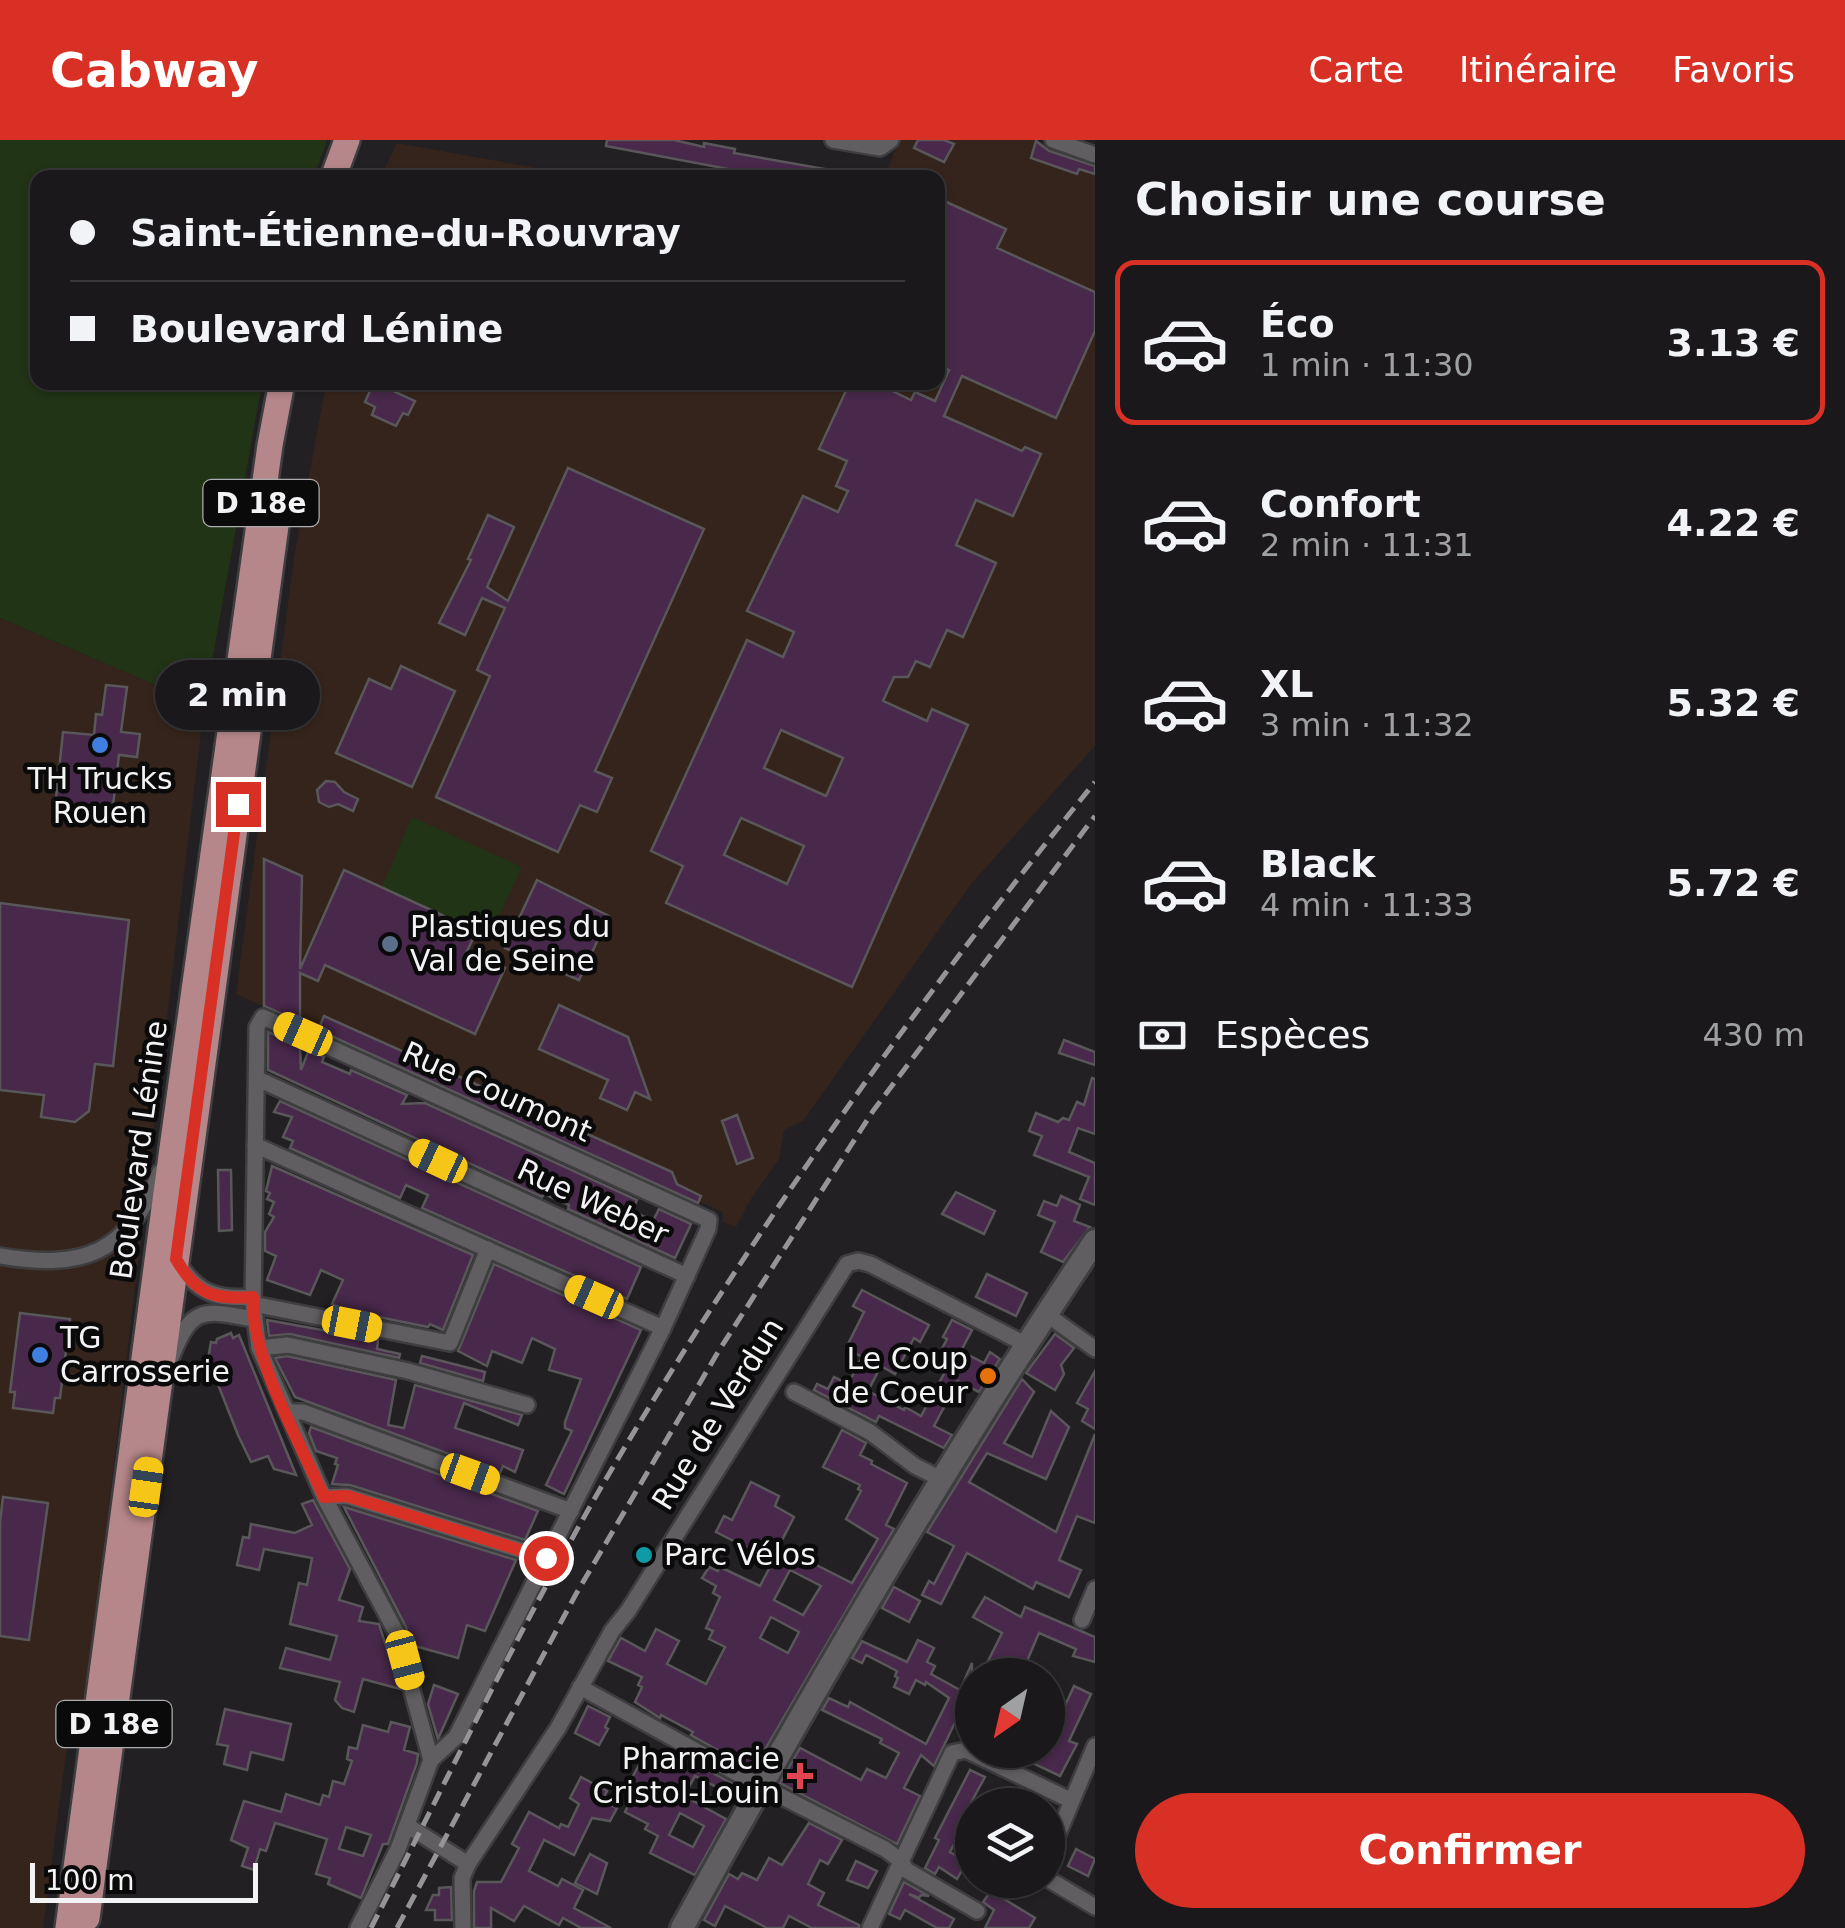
<!DOCTYPE html>
<html lang="fr">
<head>
<meta charset="utf-8">
<style>
	body { margin:0; font-family:"DejaVu Sans",sans-serif; background:#232123; color:#f1f3f6; height:100vh; display:flex; flex-direction:column; font-size:38px; white-space:nowrap }
	* { box-sizing:border-box; margin:0 }
	p { font-size:32px; color:#9fa0a2 }
	.icon { flex:none; width:55px; height:55px; fill:none; stroke:currentColor; stroke-width:2; stroke-linecap:round; stroke-linejoin:round }
	.map { position:relative; flex:1; overflow:hidden }
	.drawer { display:flex; flex-direction:column; background:#1a181a; width:750px }
	.drawer>* { flex:none }
	.banner { position:absolute; left:30px; top:30px; width:915px; height:220px; border-radius:20px; box-shadow:0 2px 8px #0004,0 0 0 2px #383739; display:grid; align-content:center; height:220px; padding:0 40px; background:#1a181a }
	.needle { width:65px; rotate:214deg }
	.buttons { position:absolute; left:955px; top:1518px; display:grid; gap:20px }
	.buttons a { display:grid; place-items:center; width:110px; height:110px; border-radius:50%; background:#1a181a; box-shadow:0 2px 8px #0004,0 0 0 2px #383739; font-size:50px }
	.scale { position:absolute; left:30px; bottom:25px; width:228px; box-sizing:border-box; padding-left:10px; border:5px solid #f3f2f4; border-top:0; font-size:28px; line-height:35px; white-space:nowrap; color:#f3f2f4; -webkit-text-stroke:8px #0b0a0b; paint-order:stroke }
	.end { position:absolute; width:45px; height:45px; margin:-22px; border:12px solid #d93025; background:#fff; box-shadow:0 0 0 5px #fff }
	.from { border-radius:50% }
	.bubble { position:absolute; height:70px; border-radius:35px; background:#1a181a; box-shadow:0 2px 8px #0004,0 0 0 2px #383739; font-size:32px; font-weight:700; line-height:70px; text-align:center }
	.car { position:absolute; width:30px; height:60px; margin:-30px -15px; border-radius:12px; box-shadow:0 0 8px 2px #0007; background:linear-gradient(#f5c518 24%,#345 0 40%,#f5c518 0 76%,#345 0 86%,#f5c518 0) }
	.banner b { display:flex; align-items:center; gap:35px; height:95px; font-size:38px }
	.banner b+b { border-top:2px solid #383739 }
	.banner i { width:25px; height:25px; background:#f1f3f6 }
	ul { padding:0; list-style:none }
	li { display:flex; align-items:center; gap:30px; height:165px; margin:0 20px 15px; padding:0 20px; border:5px solid transparent; border-radius:20px }
	li div { flex:1 }
	li b { display:block; font-size:38px }
	li em { font-style:normal; font-weight:700 }
	li.selected { border-color:#d93025 }
	li>.icon { width:90px; height:90px; stroke-width:1.5 }
	h2 { padding:0 40px; font-size:45px; line-height:120px }
	.pay { display:flex; align-items:center; gap:25px; height:110px; padding:0 40px; font-size:38px }
	.pay p { margin-inline-start:auto }
	.button { display:flex; gap:20px; margin-top:auto; padding:20px 40px }
	.button a { flex:1; height:115px; border-radius:60px; background:#d93025; color:#fff; font-size:40px; font-weight:700; line-height:115px; text-align:center }
	header { display:flex; align-items:center; gap:60px; box-sizing:border-box; height:140px; padding:0 50px; background:#d93025; color:#fff }
	header strong { font-size:48px }
	nav { display:flex; gap:55px; margin-inline-start:auto; font-size:35px }
	main { display:flex; flex:1; min-height:0 }
	.map>svg:first-child { display:block }
</style>
</head>
<body>
<header>
<strong>Cabway</strong>
<nav><a>Carte</a><a>Itinéraire</a><a>Favoris</a></nav>
</header>
<main>
<div class="map">
<svg width="1095" height="1788" viewBox="0 0 1095 1788">
	<rect width="100%" height="100%" fill="#222023"/>
	<!-- industrial -->
	<g fill="#35241b">
		<path d="M900,0h133l62,21v585l-123,137 -169,238 -19,9 -5,29 -30,43 -13,25 -13,-5v-10l-487,-218 58,-435 32,-176 612,-1v-204l-54,-1z"/>
		<path d="M397,3l190,34h-206z"/>
		<path d="M0,478l204,88 -122,1027 -13,-2 -26,197h-43z"/>
	</g>
	<!-- green -->
	<g fill="#213416">
		<path d="M0,0h327l-13,37 -276,1v204l224,1 -58,323 -204,-88z"/>
		<path d="M412,677l110,50 -34,72 -106,-52z"/>
	</g>
	<!-- building -->
	<g fill="#48284b" stroke="#595759" stroke-width="2.5" fill-rule="evenodd">
		<path d="M607,0h67l30,7v-4l31,6 -1,4 102,18 -1,7h-59l-170,-32z"/>
		<path d="M918,0h26l10,4 -10,18 -30,-14z"/>
		<path d="M1036,1l13,10 46,15v8l-16,-5 -2,5 -46,-16z"/>
		<path d="M942,60l64,29 -9,19 98,44v39l-39,87 -94,-42 -18,40 78,35 3,-4 16,7 -28,62 -37,-16 -20,45 40,18 -33,74 -16,-7 -17,37 -14,-6 -8,16h-14l-11,24 44,20 5,-12 36,16 -116,262 -186,-84 17,-37 -32,-15 96,-211 36,17 11,-25 -47,-21 56,-115 35,16 10,-21 -12,-5 11,-25 -28,-12 31,-67h24l37,18 4,-8 20,9 14,-31 -11,-5v-154zM781,590l62,28 -17,38 -62,-28zM741,678l63,28 -17,38 -63,-29z"/>
		<path d="M374,242l41,19 -7,14 -5,-2 -7,13 -24,-11 3,-8 -10,-5z"/>
		<path d="M568,328l136,61 -109,242 17,7 -15,34 -17,-7 -22,47 -122,-55 54,-121 -13,-6 28,-62 -23,-10 -17,37 -26,-12 32,-63 -3,-1 20,-44 26,12 -27,60 21,14z"/>
		<path d="M401,526l54,25 -43,96 -76,-34 33,-74 22,10z"/>
		<path d="M106,545l21,2 -6,45 19,2 -3,23 -18,-2 -7,59 -57,-6 8,-76 31,3 2,-21 6,1z"/>
		<path d="M326,641l9,1 9,10 14,7 -5,12 -15,-7 -9,3 -10,-5 -2,-12z"/>
		<path d="M264,719l38,17 -2,93 44,-99 133,61 -10,20 38,17 -30,66 -150,-69 -7,16 -18,-8v49l-36,-16z"/>
		<path d="M537,740l72,36 -30,64 -74,-32z"/>
		<path d="M0,763l129,17 -16,146 -18,-2 -6,47 -14,11 -34,-5 3,-22 -44,-5z"/>
		<path d="M559,865l69,32 22,62 -15,-7 -8,18 -27,-12 8,-18 -69,-31z"/>
		<path d="M324,876l348,156 5,12 24,12 -3,7 -380,-173z"/>
		<path d="M268,892l32,14 1,24 8,-20 15,7 -2,5 28,12 1,-4 56,25 -5,9 23,-1 212,97 -5,11 21,10 6,-12 32,15 -16,34 -107,-49 1,-4 -25,-11 -2,3 -274,-127z"/>
		<path d="M1064,900l31,12v13l-36,-12z"/>
		<path d="M1092,938l3,1v55l-17,-6 -9,24 26,11v42l-15,-6 9,-22 -55,-22 8,-19 -13,-5 7,-18 22,9 5,-4 6,2 8,-18 7,3z"/>
		<path d="M280,961l361,166 -14,32 -205,-91 6,-13 -22,-10 -6,13 -110,-50 3,-7 -10,-4 9,-20 -18,-5z"/>
		<path d="M737,975l16,43 -16,6 -15,-43z"/>
		<path d="M272,1026l201,89 -30,75 -13,-6 -2,3 -79,-16 -17,-7 11,-24 -22,-10 -11,25 -43,-15 9,-24 -11,-5v-19l9,-15 -5,-3 5,-12 -7,-3 3,-6 -4,-2z"/>
		<path d="M218,1030h13l1,60 -13,1z"/>
		<path d="M956,1052l39,19 -11,23 -42,-20z"/>
		<path d="M1061,1056l19,9 -6,16 16,6 -27,35 -22,-10 14,-30 -17,-7 6,-14 13,5z"/>
		<path d="M494,1124l147,66 -77,164 -18,-9 26,-54 -7,-3v-6l16,-43 -32,-9 6,-21 -23,-11 -10,25 -30,-12 -5,15 -29,-15z"/>
		<path d="M987,1134l40,19 -11,23 -40,-19z"/>
		<path d="M862,1150l67,35 -9,17 -6,-4 -19,36 -14,-8 -13,25 36,19 1,-3 16,9 25,-46 -12,-6 13,-25 -4,-2 9,-17 20,10 -11,21 23,12 6,-11 10,7 -21,33 -21,-11 -24,45 18,9 -8,13 -65,-32 -3,6 -62,-32 3,-6 11,5 6,-12 14,7 14,-27 -16,-9 18,-36 -11,-6z"/>
		<path d="M20,1173l50,6 -10,79h-5l-2,15 -40,-5 2,-16h-5z"/>
		<path d="M267,1180l111,20 -1,9 23,5 -1,4 -109,-24 -21,2z"/>
		<path d="M231,1193l2,5 6,-3 57,140 -22,-6 -6,-13 -17,6 -13,-27 -30,-76 3,-17 5,1 1,-4z"/>
		<path d="M1055,1194l19,14 -13,17 3,9 -9,16 -29,-17z"/>
		<path d="M287,1216l109,24 -8,45 16,3 11,-43 107,30 -4,10 -54,-22 -9,25 68,22 -8,22 -12,-6 -3,7 -205,-76 -20,-39z"/>
		<path d="M422,1216l63,16 -2,9 -63,-18z"/>
		<path d="M1095,1231v58l-13,-8 6,-12 -11,-6z"/>
		<path d="M1022,1239l12,13 -30,51 28,14 19,-46 18,16 -23,52 -59,-26 -18,29 87,50 39,-98v89l-18,-7 -18,44 22,10 -12,27 -33,-15 -3,7 -66,-36 -26,51 -19,-9 7,-14 5,3 20,-38 -27,-14z"/>
		<path d="M311,1287l227,84 -13,29 -175,-55 -18,-1 6,-19 -3,-1 2,-6 -21,-7 -7,-18z"/>
		<path d="M842,1290l24,13 -6,12 12,6 -1,3 36,19 -21,42 8,4 -141,241 -62,-35 2,-3 -32,-17 -1,3 -25,-16 7,-15 -4,-2 4,-8 -34,-16 13,-23 24,13 11,-22 23,12 -12,23 39,20 19,-37 -16,-8 4,-8 -7,-3 14,-31 -7,-4 3,-7 -14,-8 7,-11 9,4 2,-4 40,19 13,-25 -57,-29 8,-16 8,4 19,-38 28,14 -4,10 19,11 -15,29 73,37 26,-44 -32,-20 15,-28 -3,-2 2,-4 -37,-18zM790,1430l31,16 -18,29 -29,-15zM771,1477l28,15 -11,21 -28,-15z"/>
		<path d="M3,1357l45,6 -19,137 -29,-4v-114z"/>
		<path d="M313,1360l37,69 -11,31 24,7 -4,14 20,3 21,65 -37,-10 -9,33 -12,-4 -7,-8 5,-18 -60,-14 6,-20 44,12 7,-24 -47,-12 9,-41 8,2 5,-27 -48,-9 -5,21 -22,-5 6,-28 6,1 2,-14 44,9 17,-8 -10,-21z"/>
		<path d="M344,1367l172,53 -31,71 -18,-6 -9,33 -47,-13 -5,-18z"/>
		<path d="M894,1447l26,14 -11,21 -27,-14z"/>
		<path d="M985,1457l36,20 4,-10 70,30v25l-22,-6 3,-7 -37,-16 -18,42 -33,-14 14,-28 -29,-16z"/>
		<path d="M918,1500l16,8 -7,14 8,4 -4,8 29,16 12,-27v46l-8,-5 -30,62 -13,-11 -17,33 16,8 -23,48 -117,-61 20,-35 61,32 6,-11 19,9 13,-25 -19,-10 2,-4 -60,-29 7,-12 19,9 2,-5 76,42 23,-46 -23,-16 -1,3 -9,-5 -7,14 -15,-7 4,-9 -3,-2 2,-5 -31,-16 -4,8 -10,-5 10,-17 45,21z"/>
		<path d="M434,1545l24,9 -20,45 -10,-35z"/>
		<path d="M1074,1546l17,8 -22,47 8,3 -17,32 -55,-26h47l13,-29 -6,-2z"/>
		<path d="M588,1566l22,11 -5,10 3,2 -9,16 -24,-12z"/>
		<path d="M225,1569l66,15 -8,36 -32,-8 -4,18 -23,-6 4,-18 -11,-2z"/>
		<path d="M391,1582l19,5 -6,23 14,4 -1,9 -29,81h-5l-22,54 -33,-14 2,-6 -14,-4 11,-35 -45,-14 -7,-2 -9,28 -6,-2 -6,21 -12,-4 6,-18 -17,-8 13,-39 37,11 5,-18 34,11 3,-10 6,2 4,-16 11,3 8,-23 -5,-2 2,-12 8,2 6,-24 25,7zM346,1687l25,8 -8,21 -24,-7z"/>
		<path d="M644,1616l37,16 8,-12 53,29 -4,9 -43,-22 -11,20 42,23 -31,56 -45,-22 8,-17 -13,-7 3,-5 -23,-12 11,-23 -8,-4zM680,1673l24,13 -11,21 -24,-12z"/>
		<path d="M970,1630l15,7 -18,33 4,2 -21,40 17,10 -10,17 -18,-12 -4,7 -10,-6 14,-28 -4,-2z"/>
		<path d="M581,1637l26,14 -5,10 15,7 -7,13 -18,-3 -18,37 -30,-15 -15,31 29,15 4,-7 21,11 -9,18 37,20h-30l-18,-10 -4,7 -35,-19 -10,15 -23,-13v20h-17v-37l3,-9h24l18,-34 -7,-4 17,-32 30,16 2,-4 7,3 11,-23 -9,-6z"/>
		<path d="M809,1683l33,17 -14,24 -8,-4 -12,24 16,9 -6,12 41,20v3h-47l-23,-12 -6,12h-16l-42,-22 -10,20 -11,-6 25,-46 9,5 4,-6 15,7 12,-22 13,7z"/>
		<path d="M1076,1709l19,10 -7,17 -20,-10z"/>
		<path d="M590,1714l17,9 -10,31 -22,-11z"/>
		<path d="M856,1721l21,10 -9,17 -21,-8z"/>
		<path d="M904,1742l25,14 -8,-1 -2,3 -10,-4 45,25 -5,9h-12l-32,-18 -5,9 -11,-5z"/>
		<path d="M451,1747l1,33h-17v-10h-9l7,-15h6v-7z"/>
		<path d="M991,1751l44,27 -6,10h-44l9,-18 -11,-8z"/>
	</g>
	<g fill="none" stroke-linecap="round" stroke-linejoin="round">
		<!-- street casing -->
		<g stroke="#3e3d3f" stroke-width="20">
			<g id="street">
				<path d="M833,0l47,8 11,-8"/>
				<path d="M1053,0l42,15"/>
				<path d="M258,939l429,197"/>
				<path d="M255,1005l408,183"/>
				<path d="M0,1116c83,14 128,-2 160,-84"/>
				<path d="M178,1122c18,31 40,38 75,35"/>
				<path d="M253,1164l197,39 38,-94"/>
				<path d="M1046,1174l49,35"/>
				<path d="M259,1208l29,-3 120,26 119,34"/>
				<path d="M171,1218c20,-51 31,-49 82,-39"/>
				<path d="M794,1252l76,40 45,34 28,14"/>
				<path d="M287,1272h16l268,99"/>
				<path d="M324,1357l23,-1 199,62"/>
				<path d="M1082,1480l13,-31"/>
				<path d="M580,1547l169,93 136,69 16,12 5,9 71,41"/>
				<path d="M408,1686l60,38"/>
				<path d="M1048,1718l47,-112"/>
				<path d="M1048,1739l47,28"/>
				<path d="M358,1788l40,-79 33,-89 25,-23 207,-409 45,-99 1,-9 -446,-203 -6,10 -4,277 6,44 28,64 37,85 72,135 35,128"/>
				<path d="M463,1788l-1,-50 6,-14 90,-136 54,-97 16,-20 219,-347 11,-3 12,3 155,80"/>
				<path d="M870,1788l82,-175 14,-3 104,50"/>
			</g>
		</g>
		<!-- secondary casing -->
		<g stroke="#3e3d3f" stroke-width="28">
			<path id="secondary" d="M682,1788c129,-234 264,-466 413,-687"/>
		</g>
		<!-- primary casing -->
		<g stroke="#3e3d3f" stroke-width="30">
			<g id="primary">
				<path d="M333,38l14,-38"/>
				<path d="M87,1778l191,-1407"/>
				<path d="M68,1788l105,-787 97,-696 12,-63"/>
			</g>
		</g>
		<!-- street -->
		<use href="#street" stroke="#605e61" stroke-width="15"/>
		<!-- secondary -->
		<use href="#secondary" stroke="#605e61" stroke-width="22"/>
		<!-- primary -->
		<use href="#primary" stroke="#b6878a" stroke-width="25"/>
		<!-- rail -->
		<g stroke="#959496" stroke-width="5" stroke-dasharray="15 8" stroke-linecap="butt">
			<path d="M371,1788c79,-154 154,-312 242,-461 143,-241 306,-468 482,-685"/>
			<path d="M397,1788l179,-334 142,-242 155,-241 222,-295"/>
		</g>
	</g>
	<g fill="none" stroke-linecap="round" stroke-linejoin="round">
		<!-- route -->
		<path stroke="#d93025" stroke-width="12" d="M238,664l-62,455c20,35 37,41 77,38 -2,61 46,143 71,200l23,-1 199,62"/>
	</g>
	<!-- markers -->
	<g fill="#3f7fe0" stroke="#0b0a0b" stroke-width="4">
		<circle cx="100" cy="605" r="10"/>
		<circle cx="40" cy="1215" r="10"/>
	</g>
	<circle fill="#5c6f8a" stroke="#0b0a0b" stroke-width="4" cx="390" cy="804" r="10"/>
	<circle fill="#e8710a" stroke="#0b0a0b" stroke-width="4" cx="988" cy="1236" r="10"/>
	<circle fill="#0f9aa8" stroke="#0b0a0b" stroke-width="4" cx="644" cy="1415" r="10"/>
	<path fill="#e0444e" stroke="#0b0a0b" stroke-width="4" d="M795 1621h10v10h10v10h-10v10h-10v-10h-10v-10h10z"/>
	<g text-anchor="middle" stroke-width="9" stroke-linejoin="round" paint-order="stroke">
		<!-- shield labels -->
		<g fill="#0b0a0b" stroke="#adacae" stroke-width="2.5">
			<rect x="203.5" y="340" width="115" height="46" rx="8"/>
			<rect x="56.5" y="1561" width="115" height="46" rx="8"/>
		</g>
		<g font-size="28" font-weight="bold" fill="#f3f2f4">
			<text x="261" y="373">D 18e</text>
			<text x="114" y="1594">D 18e</text>
		</g>
		<!-- poi labels -->
		<g font-size="30" fill="#f3f2f4" stroke="#0b0a0b" text-anchor="start">
			<text x="100" y="649" text-anchor="middle">TH Trucks<tspan x="100" dy="34">Rouen</tspan></text>
			<text x="410" y="797">Plastiques du<tspan x="410" dy="34">Val de Seine</tspan></text>
			<text x="60" y="1208">TG<tspan x="60" dy="34">Carrosserie</tspan></text>
			<text x="968" y="1229" text-anchor="end">Le Coup<tspan x="968" dy="34">de Coeur</tspan></text>
			<text x="664" y="1425">Parc Vélos</text>
			<text x="780" y="1629" text-anchor="end">Pharmacie<tspan x="780" dy="34">Cristol-Louin</tspan></text>
		</g>
		<!-- street labels -->
		<g font-size="30" fill="#f3f2f4" stroke="#0b0a0b">
			<text transform="translate(497 952) rotate(24)" y="10">Rue Coumont</text>
			<text transform="translate(139 1010) rotate(-82)" y="10">Boulevard Lénine</text>
			<text transform="translate(593 1062) rotate(25)" y="10">Rue Weber</text>
			<text transform="translate(718 1274) rotate(-58)" y="10">Rue de Verdun</text>
		</g>
	</g>
</svg>
<div class="buttons">
<a><svg class="needle" viewBox="-14 -14 28 28"><path d="M0-13l5 13h-10z" fill="#e53935"/><path d="M0 13l5-13h-10z" fill="#9fa0a2"/></svg></a>
<a><svg class="icon" aria-label="layers" viewBox="0 0 24 24"><path d="M12 4l9 5-9 5-9-5zM3 14l9 5 9-5"/></svg></a>
</div>
<div class="scale">100 m</div>
<i class="end from" style="left:546px;top:1418px"></i>
<i class="end" style="left:238px;top:664px"></i>
<div class="bubble" style="left:155px;top:520px;width:165px">2 min</div>
<i class="car" style="left:303px;top:894px;rotate:294deg"></i>
<i class="car" style="left:438px;top:1021px;rotate:295deg"></i>
<i class="car" style="left:594px;top:1157px;rotate:294deg"></i>
<i class="car" style="left:352px;top:1184px;rotate:101deg"></i>
<i class="car" style="left:470px;top:1334px;rotate:110deg"></i>
<i class="car" style="left:146px;top:1347px;rotate:8deg"></i>
<i class="car" style="left:405px;top:1520px;rotate:165deg"></i>
<div class="banner">
<b><i class="from"></i>Saint-Étienne-du-Rouvray</b>
<b><i></i>Boulevard Lénine</b>
</div>
</div>
<section class="drawer">
<h2>Choisir une course</h2>
<ul>
<li class="selected"><svg class="icon" aria-label="car" viewBox="0 0 24 24"><path d="M5 17H2v-5l4-1 3-4h7l3 4 3 1v5h-3M9 17h6M6 11h13"/><circle cx="7" cy="17" r="2"/><circle cx="17" cy="17" r="2"/></svg><div><b>Éco</b><p>1 min · 11:30</p></div><em>3.13 €</em></li>
<li><svg class="icon" aria-label="car" viewBox="0 0 24 24"><path d="M5 17H2v-5l4-1 3-4h7l3 4 3 1v5h-3M9 17h6M6 11h13"/><circle cx="7" cy="17" r="2"/><circle cx="17" cy="17" r="2"/></svg><div><b>Confort</b><p>2 min · 11:31</p></div><em>4.22 €</em></li>
<li><svg class="icon" aria-label="car" viewBox="0 0 24 24"><path d="M5 17H2v-5l4-1 3-4h7l3 4 3 1v5h-3M9 17h6M6 11h13"/><circle cx="7" cy="17" r="2"/><circle cx="17" cy="17" r="2"/></svg><div><b>XL</b><p>3 min · 11:32</p></div><em>5.32 €</em></li>
<li><svg class="icon" aria-label="car" viewBox="0 0 24 24"><path d="M5 17H2v-5l4-1 3-4h7l3 4 3 1v5h-3M9 17h6M6 11h13"/><circle cx="7" cy="17" r="2"/><circle cx="17" cy="17" r="2"/></svg><div><b>Black</b><p>4 min · 11:33</p></div><em>5.72 €</em></li>
</ul>
<div class="pay"><svg class="icon" aria-label="cash" viewBox="0 0 24 24"><path d="M3 7h18v10H3z"/><circle cx="12" cy="12" r="2"/></svg>Espèces<p>430 m</p></div>
<div class="button"><a>Confirmer</a></div>
</section>
</main>
</body>
</html>
